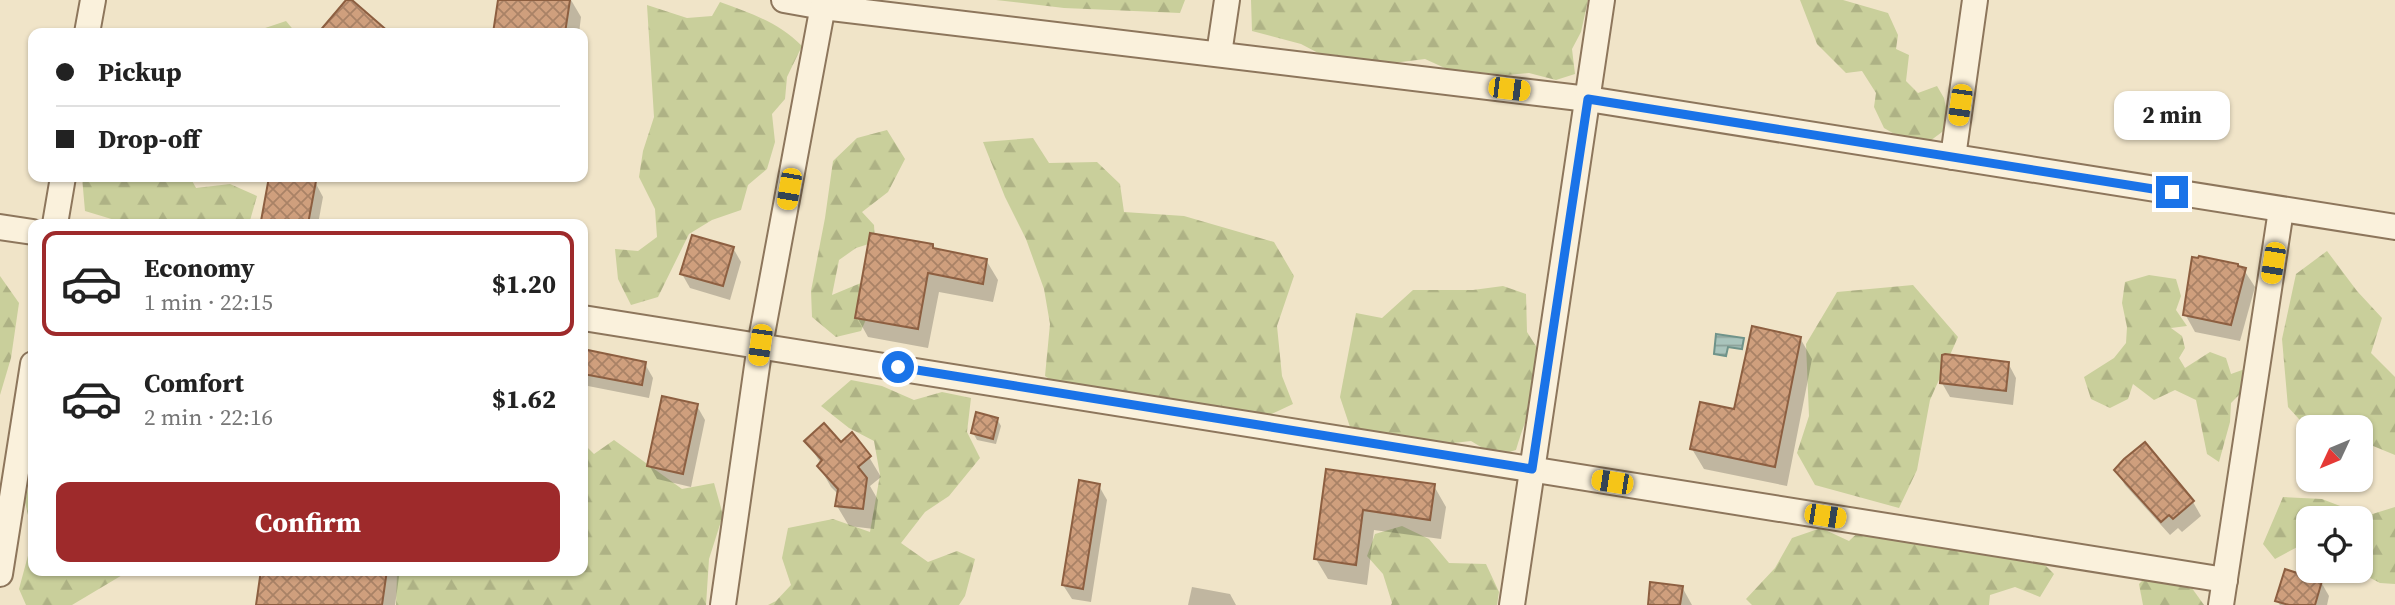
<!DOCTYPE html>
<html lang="en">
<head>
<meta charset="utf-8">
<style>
	body { margin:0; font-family:"Source Serif 4",serif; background:#f6f6f6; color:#222; height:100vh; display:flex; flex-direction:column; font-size:26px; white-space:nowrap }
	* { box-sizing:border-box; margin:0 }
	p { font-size:23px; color:#767676 }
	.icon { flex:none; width:38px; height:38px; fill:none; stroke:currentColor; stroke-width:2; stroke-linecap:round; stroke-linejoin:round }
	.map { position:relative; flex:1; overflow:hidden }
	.drawer { position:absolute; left:28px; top:219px; width:560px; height:357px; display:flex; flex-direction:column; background:#fff; border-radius:14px; box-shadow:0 2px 5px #0004 }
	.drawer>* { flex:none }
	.hud { position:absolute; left:28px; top:28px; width:560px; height:154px; border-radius:14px; box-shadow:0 2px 5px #0004; display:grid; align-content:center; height:154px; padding:0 28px; background:#fff }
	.needle { width:46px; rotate:226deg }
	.controls { position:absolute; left:2296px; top:415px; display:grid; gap:14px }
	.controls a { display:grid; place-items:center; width:77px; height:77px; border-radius:14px; background:#fff; box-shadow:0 2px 5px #0004; font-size:35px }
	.end { position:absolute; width:32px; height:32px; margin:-16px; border:9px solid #1a73e8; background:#fff; box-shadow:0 0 0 4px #fff }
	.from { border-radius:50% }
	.bubble { position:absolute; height:49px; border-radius:14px; background:#fff; box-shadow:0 2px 5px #0004; font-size:23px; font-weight:700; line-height:49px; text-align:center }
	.car { position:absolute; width:21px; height:42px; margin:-21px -10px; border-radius:9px; box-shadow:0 0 5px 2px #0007; background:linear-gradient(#f5c518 24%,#345 0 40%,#f5c518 0 76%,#345 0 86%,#f5c518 0) }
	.hud b { display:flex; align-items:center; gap:24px; height:66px; font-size:26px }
	.hud b+b { border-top:2px solid #e0e0e0 }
	.hud i { width:18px; height:18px; background:#222 }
	ul { padding:12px 0 0; list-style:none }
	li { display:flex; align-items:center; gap:21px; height:105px; margin:0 14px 10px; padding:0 14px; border:4px solid transparent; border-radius:14px }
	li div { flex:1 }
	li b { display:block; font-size:26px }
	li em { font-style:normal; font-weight:700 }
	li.active { border-color:#9e2a2b }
	li>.icon { width:63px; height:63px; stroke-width:1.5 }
	.action { display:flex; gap:14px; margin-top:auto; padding:14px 28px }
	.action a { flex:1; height:80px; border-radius:14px; background:#9e2a2b; color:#fff; font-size:28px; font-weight:700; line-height:80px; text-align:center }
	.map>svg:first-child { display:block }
</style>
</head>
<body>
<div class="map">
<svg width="2395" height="605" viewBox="0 0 2395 605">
	<defs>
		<pattern id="forest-firs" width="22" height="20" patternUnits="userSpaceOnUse" patternTransform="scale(1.75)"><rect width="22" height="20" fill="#c9cf9b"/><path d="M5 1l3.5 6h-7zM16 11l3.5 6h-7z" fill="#aeb285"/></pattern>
		<pattern id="water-rules" width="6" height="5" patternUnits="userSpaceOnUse" patternTransform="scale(1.75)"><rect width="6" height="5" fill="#a9c4bc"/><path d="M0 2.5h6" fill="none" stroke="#8ba098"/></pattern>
		<pattern id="building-cross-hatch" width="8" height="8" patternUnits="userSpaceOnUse" patternTransform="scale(1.75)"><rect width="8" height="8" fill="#cf9f7d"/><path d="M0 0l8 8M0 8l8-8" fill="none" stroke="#a98266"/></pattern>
	</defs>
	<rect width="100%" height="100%" fill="#f0e4c8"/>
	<!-- forest -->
	<g fill="url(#forest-firs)">
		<path d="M996,0h189l-5,13 -116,-5z"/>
		<path d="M1251,0h337l-7,32 -9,17 3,25 -19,6 -27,-7 -22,2 -60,-6 -22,-10 -32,4 -71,-8 -21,-11 -49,-13z"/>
		<path d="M1800,0h43l45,13 10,22 -2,14 13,6 -3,26 12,12 19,-7 7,12 6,28 -20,15 -22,1 -24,-14 -10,-21 2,-14 -14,-22 -16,2 -29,-29z"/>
		<path d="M720,2c32,12 58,20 82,44l-15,31 -2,22 -13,15 3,28 -8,27 -19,16 -7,25 -29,10 -23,14 -31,63 -27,8 -13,-26 -3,-30 23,2 19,-14 -2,-28 -16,-32 4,-26 11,-34 -7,-112 40,13 25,-2z"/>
		<path d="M286,21l10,12h-46z"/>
		<path d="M887,130l18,29 -17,33 -26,20 12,13 1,17 -19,6 -17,12 -7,35 36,-15 2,30 -9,21 -25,6 -24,-20 -1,-26 14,-73 8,-57 24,-23z"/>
		<path d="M1033,138l16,25 48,-1 23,22 4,28 60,4 90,26 20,34 -17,50 5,50 11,28 -28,13 -185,-17 -35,-24 5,-52 -6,-35 -18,-50 -21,-42 -22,-55z"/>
		<path d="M82,177h108l6,11 34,-4 27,12 -8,28h-121l-43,-13z"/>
		<path d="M2327,251l30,40 25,27 -11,35 24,24v78l-34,-14v-14l-53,2 -20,-22 -6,-68 14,-65z"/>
		<path d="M2149,275l27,4 5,17 -5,14 11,16 -16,2 11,8 3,12 -6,10 6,10 25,-16 16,6 5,16 14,-5 2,18 -16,16 -1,19 -11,40 -12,-8 -11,-54 -21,-10 -21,10 -21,-16 -5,15 -18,9 -19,-9 -7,-22 30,-19 12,-15 1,-16 -5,-24 3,-21z"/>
		<path d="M0,276l19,27 -8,55 -11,37z"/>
		<path d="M1913,285l45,52 -28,63 -13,70 -18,38 -84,-23 -18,-32 12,-37 -3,-72 31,-52z"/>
		<path d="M1503,286l23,8 1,38 21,33c-11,29 -24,56 -32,85l-20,6 -25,-15 -61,7 -60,-21 -10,-30 16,-84 26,5 31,-28h60z"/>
		<path d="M851,380l31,6 32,14 28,-8 29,6 -4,34 13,26 -31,38 -24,16 -24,31 27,19 29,-11 18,8 -10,37 -6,9h-191l8,-4 15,-16 -9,-27 6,-30 45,-9 37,13 10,-57 -6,-34 -25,-13 -28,-22z"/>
		<path d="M614,440l68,49 32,-6 9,32 -14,44 -3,46h-310l1,-31 7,-3 179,-1v-127l11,11z"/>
		<path d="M33,466v104l96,1 -57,34h-46l-7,-16 14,-52 -8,-35z"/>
		<path d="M2283,497l39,2 44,17 29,-9v77l-15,-1 -23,-12 4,-1v-52h-53v28l-5,-2 -28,15 -12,-15z"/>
		<path d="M1868,523l172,37 14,14 -14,23 -25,-10 -25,8 -1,10h-237l-6,-6 29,-31 17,-30 29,-10 28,13z"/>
		<path d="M1402,526l27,13 20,24 37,1 13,28 -2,13h-106l1,-2 -9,-29 -16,-18 8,-22z"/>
		<path d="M2146,577h38l20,28h-61l-4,-21z"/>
	</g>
	<!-- water -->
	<path fill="url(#water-rules)" stroke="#6f938a" stroke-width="2" d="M1716,334l28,4 -2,11 -14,-2 -2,9 -12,-2z"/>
	<!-- shadow -->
	<g fill="#0003">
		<path d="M499,0h72l10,17 -2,16h-85z"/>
		<path d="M271,177l44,5 8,15 -5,27h-53l-2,-3z"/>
		<path d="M932,246l3,4 51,10 12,20 -5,22 -54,-10 -11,56 -60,-11 -11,-20z"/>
		<path d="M733,248l8,14 -11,38 -40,-12 -8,-14z"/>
		<path d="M2239,268l5,2 11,17 -15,54 -45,-9 -10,-18z"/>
		<path d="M1800,338l12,21 -25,127 -83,-17 -12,-20 43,-38z"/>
		<path d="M584,351l61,13 8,14 -4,20 -61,-12 -5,-9z"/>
		<path d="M2008,363l8,15 -3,27 -63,-8 -8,-14z"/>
		<path d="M697,406l8,14 -14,67 -34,-8 -8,-14z"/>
		<path d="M997,419l4,7 -5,18 -19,-4 -4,-7z"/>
		<path d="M807,441l34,3 28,13 12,20 -11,9 8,14 -4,29 -25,-3 -12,-20 2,-11 -8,-8 -12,-21 2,-2z"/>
		<path d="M2145,444l48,58 8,14 -19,16 -4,-4 -8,7 -45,-50 -9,-15z"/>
		<path d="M1328,471l106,15 12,21 -5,32 -67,-9 -7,55 -39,-6 -12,-20z"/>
		<path d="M1099,486l8,14 -16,102 -19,-3 -9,-14z"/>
		<path d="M308,570h92l-5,35h-137z"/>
		<path d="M2321,582l8,14 -2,9h-47l-3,-4z"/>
		<path d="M1192,587l38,7 6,11h-48z"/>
		<path d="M1682,587l10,18h-42z"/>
	</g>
	<!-- building -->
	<g fill="url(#building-cross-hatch)" stroke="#8d5f41" stroke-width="2">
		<path d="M346,0h6l38,33h-72z"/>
		<path d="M498,0h72l-5,33h-72z"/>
		<path d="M269,177h25l22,4 -8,43h-32l-15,-3z"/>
		<path d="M870,233l63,11v4l54,11 -4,25 -55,-11 -10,56 -63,-11z"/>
		<path d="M692,235l42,12 -11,39 -43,-12z"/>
		<path d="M2199,256l39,8v2l8,2 -15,57 -48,-10 9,-58 6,1z"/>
		<path d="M1752,326l49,11 -26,130 -85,-18 10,-47 34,7z"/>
		<path d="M583,349l63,13 -4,23 -59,-11z"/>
		<path d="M1945,354l64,8 -3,29 -66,-8 2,-28z"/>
		<path d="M662,396l36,8 -15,70 -36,-8z"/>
		<path d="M976,412l22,6 -5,21 -22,-6z"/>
		<path d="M824,423l17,19 11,-10 19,24 -13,11 9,11 -4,31 -28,-3 3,-17 -21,-23 5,-6 -18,-19z"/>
		<path d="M2145,442l49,59 -21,18 -4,-4 -8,7 -47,-52 10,-11z"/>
		<path d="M1326,469l109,15 -5,36 -67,-10 -7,55 -42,-6z"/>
		<path d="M1079,480l21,4 -17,105 -21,-4z"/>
		<path d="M2285,569l37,12 -7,24h-26l-14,-4z"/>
		<path d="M261,570h126l-5,35h-126z"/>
		<path d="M1650,582l33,4 -3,19h-32z"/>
	</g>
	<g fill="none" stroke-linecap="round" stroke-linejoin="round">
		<!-- street casing -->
		<g stroke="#8d765c" stroke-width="28">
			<g id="street">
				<path d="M784,0l39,7 765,92 807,128"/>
				<path d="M87,33l6,-33"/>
				<path d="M1219,54l8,-54"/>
				<path d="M1953,157l22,-157"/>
				<path d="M55,224l8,-47"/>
				<path d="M0,227l33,5"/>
				<path d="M583,318l1642,262"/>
				<path d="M0,574l33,-210"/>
				<path d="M723,605l37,-260 64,-345"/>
				<path d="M1512,605l90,-605"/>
				<path d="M2221,605l60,-395"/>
			</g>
		</g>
		<!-- street -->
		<use href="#street" stroke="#faf1dc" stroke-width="24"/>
	</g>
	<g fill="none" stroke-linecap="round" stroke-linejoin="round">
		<!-- route -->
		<path stroke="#1a73e8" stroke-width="9" d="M898,367l634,102 56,-370 584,93"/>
	</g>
</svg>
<div class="controls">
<a><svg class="needle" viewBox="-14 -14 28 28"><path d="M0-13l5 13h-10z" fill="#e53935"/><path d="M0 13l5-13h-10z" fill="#767676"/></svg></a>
<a><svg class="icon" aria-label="locate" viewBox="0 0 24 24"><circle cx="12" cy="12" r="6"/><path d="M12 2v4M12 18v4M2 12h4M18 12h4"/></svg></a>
</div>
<i class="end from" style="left:898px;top:367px"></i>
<i class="end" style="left:2172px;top:192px"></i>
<div class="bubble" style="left:2114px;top:91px;width:116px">2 min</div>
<i class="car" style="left:1509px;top:89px;rotate:97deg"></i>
<i class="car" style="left:1960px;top:105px;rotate:188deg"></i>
<i class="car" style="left:789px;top:189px;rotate:190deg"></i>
<i class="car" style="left:2273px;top:263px;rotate:189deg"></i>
<i class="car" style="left:760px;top:345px;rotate:188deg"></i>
<i class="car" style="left:1612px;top:482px;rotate:279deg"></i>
<i class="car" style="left:1825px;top:516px;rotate:99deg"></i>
<div class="hud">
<b><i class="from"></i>Pickup</b>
<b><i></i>Drop-off</b>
</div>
<section class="drawer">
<ul>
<li class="active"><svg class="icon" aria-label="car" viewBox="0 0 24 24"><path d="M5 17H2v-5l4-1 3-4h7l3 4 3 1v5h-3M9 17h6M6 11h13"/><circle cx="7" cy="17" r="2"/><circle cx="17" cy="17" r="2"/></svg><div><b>Economy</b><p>1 min · 22:15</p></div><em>$1.20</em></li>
<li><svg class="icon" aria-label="car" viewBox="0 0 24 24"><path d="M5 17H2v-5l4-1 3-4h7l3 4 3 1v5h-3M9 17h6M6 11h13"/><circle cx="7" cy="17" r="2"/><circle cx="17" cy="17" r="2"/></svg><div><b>Comfort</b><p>2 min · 22:16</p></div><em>$1.62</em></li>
</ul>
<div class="action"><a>Confirm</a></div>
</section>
</div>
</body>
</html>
